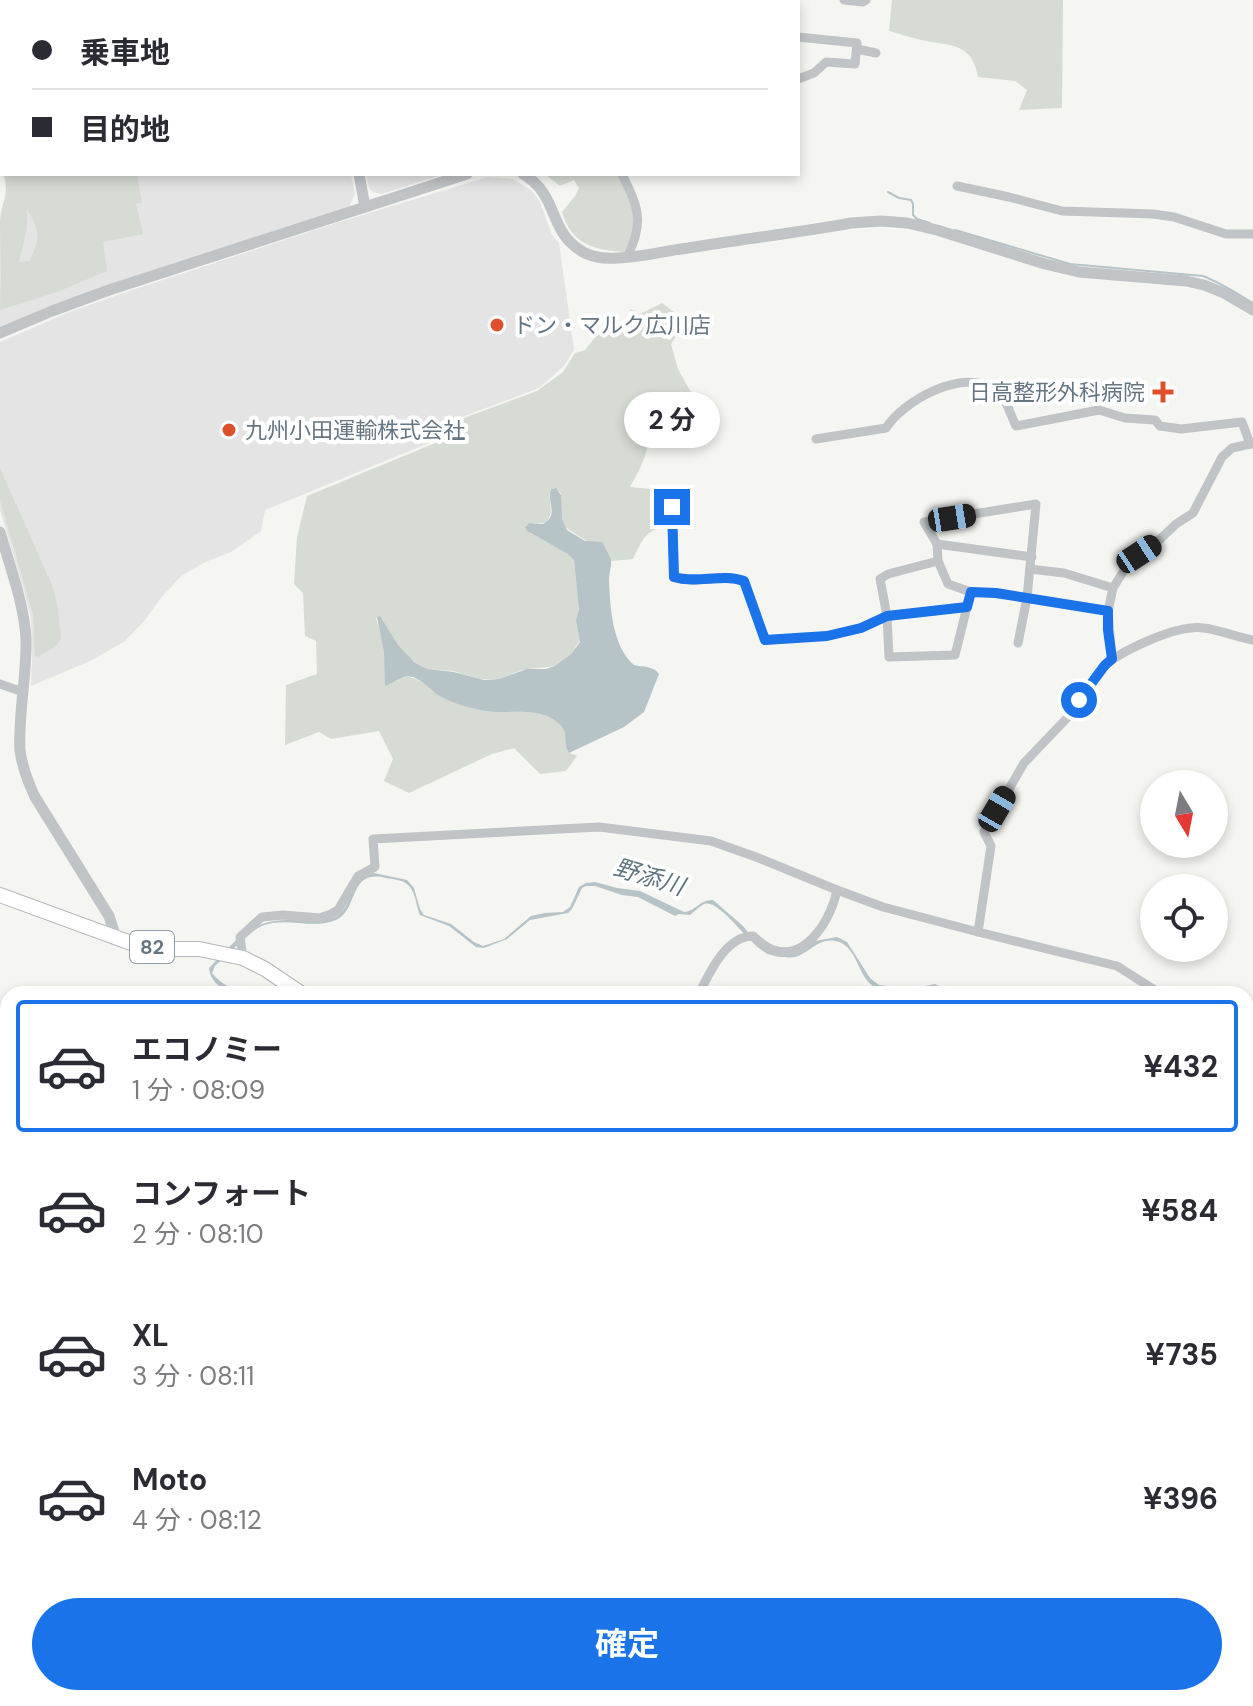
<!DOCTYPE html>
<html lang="ja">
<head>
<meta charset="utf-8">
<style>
	body { margin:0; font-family:"DM Sans","Noto Sans JP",sans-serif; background:#f2f2f3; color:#2b2b33; height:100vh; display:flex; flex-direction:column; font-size:30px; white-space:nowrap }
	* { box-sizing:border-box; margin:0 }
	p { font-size:26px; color:#7c7c81 }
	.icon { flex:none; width:44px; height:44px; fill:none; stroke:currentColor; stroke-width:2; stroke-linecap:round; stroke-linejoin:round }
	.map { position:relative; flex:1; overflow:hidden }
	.details { position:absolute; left:0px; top:986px; width:1254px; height:720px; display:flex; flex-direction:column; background:#fff; border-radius:24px 24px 0 0; box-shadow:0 4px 12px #0003 }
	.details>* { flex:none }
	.banner { position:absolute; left:0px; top:0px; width:800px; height:176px; box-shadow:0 4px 12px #0003; display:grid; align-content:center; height:176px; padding:0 32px; background:#fff }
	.needle { width:52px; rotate:170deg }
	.fabs { position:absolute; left:1140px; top:770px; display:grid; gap:16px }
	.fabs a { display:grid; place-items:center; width:88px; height:88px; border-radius:50%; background:#fff; box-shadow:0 4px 12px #0003; font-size:40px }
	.end { position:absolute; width:36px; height:36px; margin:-18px; border:10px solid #1a73e8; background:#fff; box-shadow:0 0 0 4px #fff }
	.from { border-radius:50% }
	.bubble { position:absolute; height:56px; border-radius:28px; background:#fff; box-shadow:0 4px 12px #0003; font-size:26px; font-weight:700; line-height:56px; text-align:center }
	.car { position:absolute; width:24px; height:48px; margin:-24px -12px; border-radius:10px; box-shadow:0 0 6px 2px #0007; background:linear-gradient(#222 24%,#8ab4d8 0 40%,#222 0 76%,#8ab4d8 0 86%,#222 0) }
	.banner b { display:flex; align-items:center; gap:28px; height:76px; font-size:30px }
	.banner b+b { border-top:2px solid #e1e1e2 }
	.banner i { width:20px; height:20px; background:#2b2b33 }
	ul { padding:14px 0 0; list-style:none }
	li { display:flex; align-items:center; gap:24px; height:132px; margin:0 16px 12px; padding:0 16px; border:4px solid transparent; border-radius:8px }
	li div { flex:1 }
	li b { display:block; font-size:30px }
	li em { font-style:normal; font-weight:700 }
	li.on { border-color:#1a73e8 }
	li>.icon { width:72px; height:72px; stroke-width:1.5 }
	.button { display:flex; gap:16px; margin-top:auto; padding:16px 32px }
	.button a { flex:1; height:92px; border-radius:48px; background:#1a73e8; color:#fff; font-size:32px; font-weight:700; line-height:92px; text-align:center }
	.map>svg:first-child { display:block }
</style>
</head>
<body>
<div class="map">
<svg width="1253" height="1706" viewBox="0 0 1253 1706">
	<rect width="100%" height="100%" fill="#f5f5f2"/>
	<!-- built -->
	<g fill="#e3e4e3">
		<rect x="3" y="0" width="313" height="2"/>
		<path d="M331,0h274l1,2h-274z"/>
		<path d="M20,174h331l4,20 -6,13 -349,123v-40z"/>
		<path d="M366,174h78l-62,20 -9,-2 -4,-4z"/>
		<path d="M488,177l25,2 19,12 8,11 12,33 7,8 15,107 -10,16 -25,22 -77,29 -23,22 -174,71 -4,21 -30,21 -26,10 -24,14 -21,23 -15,21 -20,21 -35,20 -59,25 1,-28 -1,-39 -7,-28 -24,-81v-168l67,-29 62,-22 204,-67z"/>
	</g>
	<!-- green -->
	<g fill="#d6dcd3" fill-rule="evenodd">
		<path d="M892,0h171l-1,108 -43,2 8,-20 -12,-9 -37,-4c-6,-33 -24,-31 -52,-36 -12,-2 -25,-7 -37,-10z"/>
		<path d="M3,174h134l5,29 -6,1 7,30 -40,8 4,29 -50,21 -57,18c1,-28 0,-58 0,-87 0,-19 11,-29 3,-49zM27,210c13,18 14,32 2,51l-10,1 8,-34z"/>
		<path d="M545,174h74l14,31v29l-9,18c-30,-2 -53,-8 -62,-40l13,-16 4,-8 -5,-8 -14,6z"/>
		<path d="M662,303l17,13 2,13 -10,15 7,25 20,36 -6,4 -43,1c1,36 -1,46 -19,77l40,4 2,16 -2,18c-25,5 -26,12 -37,34l-22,2 -10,-19h-13l-23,-15 -4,-11v-23l-6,-5 -4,1c-5,12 6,23 -6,34h-15l-4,2v4l4,4 39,21 5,6 5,46 -2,14 3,20 -9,14 -15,12 -34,4 -23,9h-19l-27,-8 -26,-2 -16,-9 -12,-12 -19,-32 -4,2 6,19 3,23v25c7,-2 14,-8 22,-8 14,0 26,15 37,21 12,6 29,11 42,13 22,3 56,-5 73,12 9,9 6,18 9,29l9,4 -11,15 -26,3 -26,-26 -22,6 -83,39 -25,-12 9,-22 -14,-28 -48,8 -12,-7 -34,13 1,-60 31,-11 -1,-33 -11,-5 -2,-43 -9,-9 3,-47 10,-41 133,-55 21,-22 76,-28 26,-19 12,-19 10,-3 14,-18 34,-6 -3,-17 10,5z"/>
		<path d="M0,468l52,117 6,23 3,31 -6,8 -17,10 -3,-1 -2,-41 -33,-115z"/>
		<path d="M8,1062v53l-8,7v-58z"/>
		<path d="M8,1173v73l-8,1v-73z"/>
		<path d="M0,1380l8,2v226l-8,5z"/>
		<path d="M117,1698h335l5,8h-343z"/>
		<path d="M495,1698h100l6,8h-114z"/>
		<path d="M653,1698h73l6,8h-112z"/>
	</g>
	<!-- water -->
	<g fill="#b6c3c7">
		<path d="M556,488l5,7 1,24 5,11 18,11 17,1c3,5 7,13 9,18 1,5 -2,13 -2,19 1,28 3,67 25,86 9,2 20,1 25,9l-15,38 -20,15 -55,26c-8,-12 4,-23 -18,-35 -19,-10 -45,-4 -66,-7 -16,-3 -34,-8 -47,-16 -8,-6 -16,-15 -25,-18 -11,-3 -19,6 -28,9l-1,-34 -7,-35 3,-1 18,29 16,17 13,7 27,3 30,8 15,-1 28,-10h19l9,-3 16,-12 9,-12 -4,-22 3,-11 -5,-49 -6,-6 -41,-23 -2,-4 4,-4 14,1c17,-10 3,-21 8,-35z"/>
		<path d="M374,873l33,7 7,8 6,21 4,6 27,9 23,18 9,4 21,-7 27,-23 14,-3 18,-1 7,-5 9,-20 7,-4 9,-1 22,6 23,3 44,21c12,-1 15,-12 29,-12l30,26 10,13 19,15 23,1 20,-14 22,-4 10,5 23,36 9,7 32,4 24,-5 20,10h-8l-15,-7c-13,4 -22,5 -36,3 -6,0 -13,0 -19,-2 -19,-7 -18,-39 -38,-46 -19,-7 -29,11 -44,15 -6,1 -18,0 -24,-2 -19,-4 -50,-57 -67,-51 -4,2 -10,8 -14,11l-11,-1 -4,2 -37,-19 -16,-2 -27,-9h-9l-4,2 -10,21 -4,4 -38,7 -23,19 -23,9 -8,-1 -27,-21 -29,-11c-4,-9 -4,-22 -11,-29 -5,-6 -16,-7 -23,-8 -38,-10 -27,32 -50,42 -23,10 -51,-4 -74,6 -11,4 -36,31 -47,40l-3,7c12,14 20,15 37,21 -17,0 -38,-6 -40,-26l3,-3c25,-26 40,-46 78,-45 14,0 30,2 43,-2 17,-6 16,-30 29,-40 4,-3 8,-4 12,-5z"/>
		<path d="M727,1698h45l10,3 7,-3h44l2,8h-102z"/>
	</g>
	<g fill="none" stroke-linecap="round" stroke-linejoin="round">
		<!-- stream -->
		<g stroke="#b6c3c7" stroke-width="2">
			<path d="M888,192l11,6 12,2 2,4v11l4,4 13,4"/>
			<path d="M955,230l115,34 133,12c18,7 33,17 50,27"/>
			<path d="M0,1216l8,2"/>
			<path d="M967,1698l4,8"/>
		</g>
		<!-- secondary casing -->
		<g stroke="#b3b8bc" stroke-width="14">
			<path id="secondary" d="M856,1698l3,8"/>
		</g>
		<!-- primary casing -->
		<g stroke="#b3b8bb" stroke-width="16">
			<g id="primary">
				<path d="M0,895l131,48 40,6h28l44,9 22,11 37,25"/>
				<path d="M1246,1687l7,6"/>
			</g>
		</g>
		<!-- minor -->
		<g stroke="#c0c4c7" stroke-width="9">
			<path d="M844,0l19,2 3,-2"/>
			<path d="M688,2v-2"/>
			<path d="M740,2v-2"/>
			<path d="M783,2l1,-2"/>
			<path d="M798,37l59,6 -2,21 -29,-2 -12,11 -16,6"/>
			<path d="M857,49l19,4"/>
			<path d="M622,174c16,33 23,48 5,83"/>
			<path d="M957,186l52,11 53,14 91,3 21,3 52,17h27"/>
			<path d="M816,439l70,-11c18,-28 77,-60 108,-39 12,7 16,25 22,37l83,-16 26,8 30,2 5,6 21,3 61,-7 8,22h3"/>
			<path d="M672,507l2,70c23,8 48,-4 70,4l21,59 62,-4 34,-8 26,-12 80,-9 4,-15"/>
			<path d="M937,544l95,13"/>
			<path d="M938,561l-50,13 -8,5 7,37 2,41 66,-2 12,-48"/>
			<path d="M1030,569l34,4 49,15"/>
			<path d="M1108,611l5,-23 13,-21 13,-13 17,-11 20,-19 17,-11 29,-56 10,-9 18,-4"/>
			<path d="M1018,643l9,-45 9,-94 -112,18 13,22 1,17 10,23 23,8 25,1 112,18 4,48"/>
			<path d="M0,684l23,8"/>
			<path d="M978,932l13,-86 -7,-14 40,-69 43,-45 38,-53c20,-16 73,-41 99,-37 16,2 32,9 49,12"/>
			<path d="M243,958l-3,-21 22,-20 21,-2 37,3 11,-4 7,-4 20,-34 17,-9 -2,-28 226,-12 112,14 45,16 81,33 46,17 95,25 139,34 44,28"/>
			<path d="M699,994c10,-21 27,-58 54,-58 6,5 13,12 21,14 33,11 58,-33 63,-60"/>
			<path d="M1246,1121l7,-12"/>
			<path d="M1246,1180l7,10"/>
			<path d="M1246,1197l7,1"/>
			<path d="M0,1295l8,1"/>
			<path d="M0,1337h8"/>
		</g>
		<!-- tertiary -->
		<g stroke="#c0c4c7" stroke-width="11">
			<path d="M324,0v2"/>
			<path d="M359,174l6,33"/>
			<path d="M523,174c36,21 25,56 57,76 4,3 12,6 17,7 23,5 66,-6 91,-9 54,-9 109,-15 163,-25l30,-2 26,2 30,7 108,34 34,8 107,9 18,4 20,8 29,17"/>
			<path d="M0,333l52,-22 57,-21 358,-116"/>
			<path d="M0,532c10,35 24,71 26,107 1,37 -8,74 -6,111 2,17 8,32 15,47l74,119 7,22"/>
		</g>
		<!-- secondary -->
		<use href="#secondary" stroke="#fff" stroke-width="12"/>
		<!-- primary -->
		<use href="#primary" stroke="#fff" stroke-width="14"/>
	</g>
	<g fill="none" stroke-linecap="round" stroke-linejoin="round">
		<!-- route -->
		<path stroke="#1a73e8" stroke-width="10" d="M672,507l2,70c23,7 48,-4 70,4l21,59 62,-4 34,-8 26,-12 80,-9 4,-15 25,1 112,18v19l4,29 -7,6 -26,35"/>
	</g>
	<!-- markers -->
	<g fill="#de5029" stroke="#fff" stroke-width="3">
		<circle cx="497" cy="325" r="8"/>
		<path d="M1159 380h8v8h8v8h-8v8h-8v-8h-8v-8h8z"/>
		<circle cx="229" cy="430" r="8"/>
	</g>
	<g text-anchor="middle" stroke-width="8" stroke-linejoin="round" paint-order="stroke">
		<!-- shield labels -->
		<rect fill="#fff" stroke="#939ea8" stroke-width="2" x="130" y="931" width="44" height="32" rx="6"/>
		<g font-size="20" font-weight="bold" fill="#657582">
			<text x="152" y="954">82</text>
		</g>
		<!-- poi labels -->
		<g font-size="22" fill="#657582" stroke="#fff" text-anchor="start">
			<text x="513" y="333">ドン・マルク広川店</text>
			<text x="1145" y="400" text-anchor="end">日高整形外科病院</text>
			<text x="245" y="438">九州小田運輸株式会社</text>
		</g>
		<!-- water labels -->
		<g font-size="24" font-style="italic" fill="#60777f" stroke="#fff">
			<text transform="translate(649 877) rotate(17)" y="8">野添川</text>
		</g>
	</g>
</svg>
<div class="fabs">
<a><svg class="needle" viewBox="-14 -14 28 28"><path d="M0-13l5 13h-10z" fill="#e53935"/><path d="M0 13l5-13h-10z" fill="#7c7c81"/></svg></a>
<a><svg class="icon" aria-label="locate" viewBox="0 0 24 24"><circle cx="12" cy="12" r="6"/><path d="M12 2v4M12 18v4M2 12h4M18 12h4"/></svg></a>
</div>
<i class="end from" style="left:1079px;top:700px"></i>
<i class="end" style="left:672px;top:507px"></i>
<div class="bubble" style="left:624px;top:392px;width:96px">2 分</div>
<i class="car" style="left:952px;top:518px;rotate:81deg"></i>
<i class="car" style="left:1139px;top:554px;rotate:57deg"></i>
<i class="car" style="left:997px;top:809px;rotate:30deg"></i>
<div class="banner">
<b><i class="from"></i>乗車地</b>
<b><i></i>目的地</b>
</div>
<section class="details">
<ul>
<li class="on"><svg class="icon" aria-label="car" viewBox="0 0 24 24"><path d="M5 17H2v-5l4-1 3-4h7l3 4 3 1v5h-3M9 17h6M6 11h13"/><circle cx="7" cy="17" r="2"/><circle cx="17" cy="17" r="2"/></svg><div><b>エコノミー</b><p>1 分 · 08:09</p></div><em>¥432</em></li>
<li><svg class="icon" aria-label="car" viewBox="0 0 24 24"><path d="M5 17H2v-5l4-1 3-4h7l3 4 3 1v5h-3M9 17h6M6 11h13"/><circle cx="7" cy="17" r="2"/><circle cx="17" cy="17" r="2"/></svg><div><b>コンフォート</b><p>2 分 · 08:10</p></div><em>¥584</em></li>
<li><svg class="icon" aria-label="car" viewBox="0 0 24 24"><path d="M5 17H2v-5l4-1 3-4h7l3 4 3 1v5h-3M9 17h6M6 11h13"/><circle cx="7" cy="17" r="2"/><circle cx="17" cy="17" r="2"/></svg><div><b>XL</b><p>3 分 · 08:11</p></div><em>¥735</em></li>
<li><svg class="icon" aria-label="car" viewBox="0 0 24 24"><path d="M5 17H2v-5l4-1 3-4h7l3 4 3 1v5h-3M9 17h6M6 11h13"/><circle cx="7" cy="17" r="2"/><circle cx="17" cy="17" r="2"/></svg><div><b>Moto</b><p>4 分 · 08:12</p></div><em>¥396</em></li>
</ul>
<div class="button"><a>確定</a></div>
</section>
</div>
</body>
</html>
